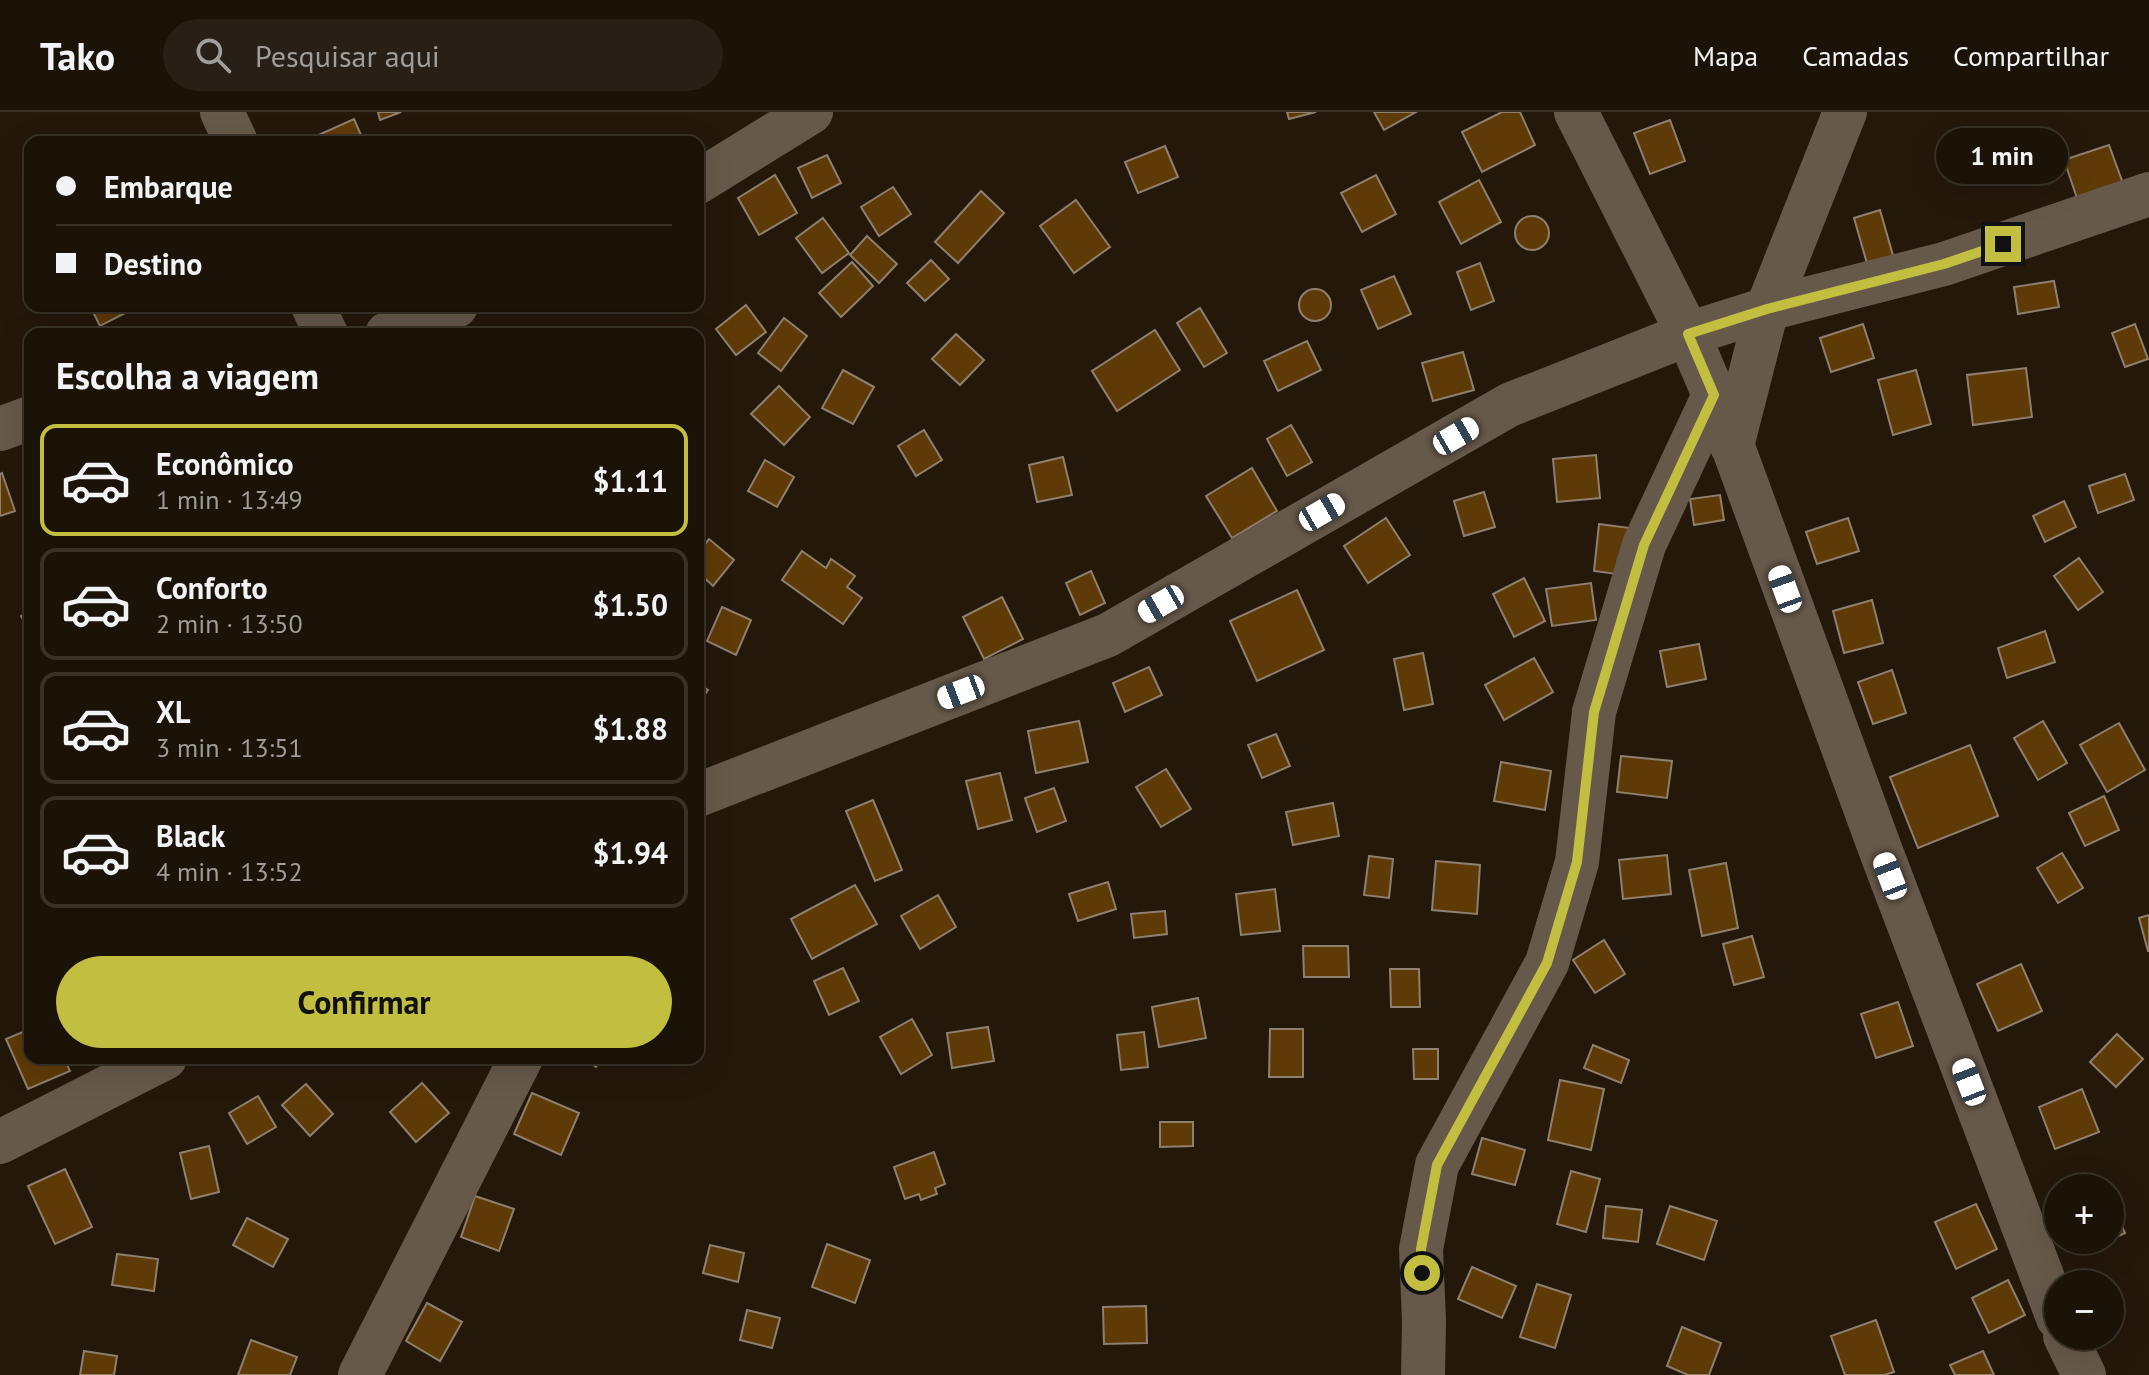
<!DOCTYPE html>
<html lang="pt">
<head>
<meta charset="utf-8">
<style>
	body { margin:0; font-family:"PT Sans",sans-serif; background:#282016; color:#f1f3f6; height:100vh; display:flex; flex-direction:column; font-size:30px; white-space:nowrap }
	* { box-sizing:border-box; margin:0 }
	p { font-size:26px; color:#a09e9c }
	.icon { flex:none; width:44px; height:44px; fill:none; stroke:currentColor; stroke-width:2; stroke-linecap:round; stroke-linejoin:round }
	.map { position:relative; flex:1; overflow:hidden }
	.details { position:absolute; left:24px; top:216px; width:680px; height:736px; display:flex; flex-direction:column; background:#1b1208; border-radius:16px; box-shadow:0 8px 32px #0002,0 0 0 2px #393229 }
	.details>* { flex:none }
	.hud { position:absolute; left:24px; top:24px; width:680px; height:176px; border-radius:16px; box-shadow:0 8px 32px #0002,0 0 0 2px #393229; display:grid; align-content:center; height:176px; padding:0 32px; background:#1b1208 }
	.fabs { position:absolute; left:2044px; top:1062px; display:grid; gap:16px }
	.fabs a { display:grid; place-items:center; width:80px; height:80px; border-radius:50%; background:#1b1208; box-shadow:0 8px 32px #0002,0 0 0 2px #393229; font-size:40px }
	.end { position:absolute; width:36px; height:36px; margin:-18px; border:10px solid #c1be40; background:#111; box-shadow:0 0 0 4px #111 }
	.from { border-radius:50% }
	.bubble { position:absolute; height:56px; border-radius:28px; background:#1b1208; box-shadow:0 8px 32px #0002,0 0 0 2px #393229; font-size:26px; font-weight:700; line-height:56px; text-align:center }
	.car { position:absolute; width:24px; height:48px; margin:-24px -12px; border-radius:10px; box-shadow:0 0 6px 2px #0007; background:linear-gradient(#fff 24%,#345 0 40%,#fff 0 76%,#345 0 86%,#fff 0) }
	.hud b { display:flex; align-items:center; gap:28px; height:76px; font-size:30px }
	.hud b+b { border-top:2px solid #393229 }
	.hud i { width:20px; height:20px; background:#f1f3f6 }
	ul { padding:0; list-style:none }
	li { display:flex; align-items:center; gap:24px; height:112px; margin:0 16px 12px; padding:0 16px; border:4px solid #393229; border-radius:16px }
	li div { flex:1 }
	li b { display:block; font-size:30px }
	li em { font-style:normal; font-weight:700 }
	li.on { border-color:#c1be40 }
	li>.icon { width:72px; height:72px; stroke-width:1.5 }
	h2 { padding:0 32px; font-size:36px; line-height:96px }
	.primary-button { display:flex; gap:16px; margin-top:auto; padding:16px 32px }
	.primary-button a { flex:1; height:92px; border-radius:48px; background:#c1be40; color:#111; font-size:32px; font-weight:700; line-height:92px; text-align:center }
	header { display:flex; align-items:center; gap:48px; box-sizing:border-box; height:112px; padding:0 40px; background:#1b1208; border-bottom:2px solid #393229 }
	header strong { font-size:38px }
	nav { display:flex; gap:44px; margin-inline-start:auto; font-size:28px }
	.search { width:560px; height:72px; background:#282016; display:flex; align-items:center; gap:20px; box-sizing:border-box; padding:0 28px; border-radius:44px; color:#a09e9c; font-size:30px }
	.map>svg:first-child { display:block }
</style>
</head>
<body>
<header>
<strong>Tako</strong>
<div class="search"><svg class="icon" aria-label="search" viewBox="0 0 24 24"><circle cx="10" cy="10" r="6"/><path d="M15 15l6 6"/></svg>Pesquisar aqui</div>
<nav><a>Mapa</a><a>Camadas</a><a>Compartilhar</a></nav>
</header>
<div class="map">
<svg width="2149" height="1263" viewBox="0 0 2149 1263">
	<rect width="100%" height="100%" fill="#24180b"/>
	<!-- building -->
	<g fill="#5e3a06" stroke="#8e7f6f" stroke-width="2">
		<path d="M378,0h23l-21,8z"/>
		<path d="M1287,0h29l-27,7z"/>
		<path d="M1374,0h42l-32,18z"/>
		<path d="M1502,0h18l15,33 -53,27 -20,-40z"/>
		<path d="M354,7l10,23h-61z"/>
		<path d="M1670,8l15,41 -35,13 -16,-41z"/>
		<path d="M2109,33l15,41 -46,15 -14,-41z"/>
		<path d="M1165,34l13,31 -40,16 -13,-31z"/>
		<path d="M827,43l14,28 -29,15 -14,-30z"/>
		<path d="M775,63l22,38 -38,22 -21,-37z"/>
		<path d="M1376,63l20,39 -34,18 -21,-39z"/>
		<path d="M1479,68l22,42 -40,22 -22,-42z"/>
		<path d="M893,75l18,27 -32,22 -18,-29z"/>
		<path d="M981,79l23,22 -46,50 -23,-21z"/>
		<path d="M1076,88l34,47 -36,26 -34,-47z"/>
		<path d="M1880,98l14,49 -26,8 -14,-49z"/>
		<circle cx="1532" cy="121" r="17"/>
		<path d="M823,106l26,35 -27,20 -26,-35z"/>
		<path d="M867,124l30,28 -18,19 -29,-28z"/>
		<path d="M931,148l18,19 -24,22 -18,-18z"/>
		<path d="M852,150l21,24 -32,31 -22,-24z"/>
		<path d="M1480,151l14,38 -23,9 -14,-38z"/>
		<path d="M1394,164l17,38 -33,15 -17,-39z"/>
		<path d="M2054,169l5,26 -41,7 -4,-27z"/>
		<circle cx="1315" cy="193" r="16"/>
		<path d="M746,193l20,27 -30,23 -20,-26z"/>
		<path d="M90,194h39l2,4 -31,16z"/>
		<path d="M1200,196l27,45 -23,14 -27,-44z"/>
		<path d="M784,206l23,18 -26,35 -23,-18z"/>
		<path d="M1863,212l11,34 -43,14 -11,-34z"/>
		<path d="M2135,212l13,35 -23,8 -13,-34z"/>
		<path d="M1155,218l25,40 -63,41 -25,-40z"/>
		<path d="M956,222l28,26 -24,25 -28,-26z"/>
		<path d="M1307,229l14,29 -43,21 -14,-30z"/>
		<path d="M1463,240l11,38 -41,11 -11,-38z"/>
		<path d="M2026,256l6,49 -59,8 -6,-50z"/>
		<path d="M843,258l31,17 -21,37 -31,-16z"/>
		<path d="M1916,258l15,54 -38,11 -15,-55z"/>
		<path d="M779,274l31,31 -26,28 -33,-31z"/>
		<path d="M1291,313l21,37 -25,14 -20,-37z"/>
		<path d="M924,318l18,30 -26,16 -18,-30z"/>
		<path d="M1596,343l4,43 -43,4 -4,-43z"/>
		<path d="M1063,345l9,38 -35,7 -8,-37z"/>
		<path d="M765,348l29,17 -17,30 -29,-16z"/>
		<path d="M1252,356l25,43 -45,27 -26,-42z"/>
		<path d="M2,361l13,38 -15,5v-42z"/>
		<path d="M2125,362l9,26 -36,13 -9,-27z"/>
		<path d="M1484,380l11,35 -31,9 -10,-35z"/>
		<path d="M1720,383l4,25 -30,5 -4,-26z"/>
		<path d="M2064,389l12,26 -31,15 -12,-26z"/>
		<path d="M1386,406l24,37 -42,28 -24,-37z"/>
		<path d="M1848,406l11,33 -42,13 -11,-32z"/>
		<path d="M1599,412l31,4 -6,47 -30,-4z"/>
		<path d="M709,427l25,21 -21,26 -15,-14v-20z"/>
		<path d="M802,439l24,17 5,-9 24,17 -8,11 15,11 -19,26 -61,-44z"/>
		<path d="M2079,446l24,34 -25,18 -24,-34z"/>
		<path d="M1091,459l14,32 -25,12 -14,-32z"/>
		<path d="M1524,466l21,43 -31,16 -21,-43z"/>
		<path d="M1591,471l5,37 -44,6 -6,-37z"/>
		<path d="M1297,478l27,60 -67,31 -27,-60z"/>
		<path d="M1002,485l21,42 -39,20 -21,-42z"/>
		<path d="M1872,488l11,43 -39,10 -11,-42z"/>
		<path d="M722,495l29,13 -15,35 -29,-14z"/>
		<path d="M30,499v20l-9,-15z"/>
		<path d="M2045,519l10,31 -48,16 -9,-30z"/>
		<path d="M1699,532l7,35 -39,8 -7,-36z"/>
		<path d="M1423,541l10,51 -29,6 -10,-51z"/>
		<path d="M1534,546l19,34 -49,28 -19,-35z"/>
		<path d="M1149,555l13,28 -37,17 -12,-29z"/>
		<path d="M1892,558l14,43 -33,11 -15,-42z"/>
		<path d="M698,571l10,7 -10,14z"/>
		<path d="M1079,609l9,41 -52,11 -8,-42z"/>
		<path d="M2043,609l24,42 -29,17 -24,-42z"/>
		<path d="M2119,611l26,47 -38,22 -27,-47z"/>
		<path d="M1276,622l14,32 -28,12 -14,-33z"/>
		<path d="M1970,633l28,71 -80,32 -28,-71z"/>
		<path d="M1621,644l51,5 -5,37 -50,-6z"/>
		<path d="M1501,650l50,9 -6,39 -51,-9z"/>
		<path d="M1166,657l25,40 -30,18 -25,-40z"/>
		<path d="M1000,661l12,47 -34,9 -12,-48z"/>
		<path d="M1054,676l12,33 -29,11 -12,-34z"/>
		<path d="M2104,684l15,34 -34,16 -16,-33z"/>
		<path d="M873,688l29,70 -27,11 -29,-70z"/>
		<path d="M1333,691l6,33 -46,9 -7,-33z"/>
		<path d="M2062,741l21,35 -25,15 -21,-35z"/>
		<path d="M1667,743l4,39 -48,5 -4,-39z"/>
		<path d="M1369,744l24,3 -4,39 -25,-3z"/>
		<path d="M1436,749l44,4 -3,49 -45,-4z"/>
		<path d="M1726,751l12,65 -36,8 -13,-66z"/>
		<path d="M1108,770l8,27 -38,12 -9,-27z"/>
		<path d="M855,773l22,39 -65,35 -21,-40z"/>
		<path d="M1275,777l5,42 -39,4 -5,-41z"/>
		<path d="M938,783l18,32 -36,22 -19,-33z"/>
		<path d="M1165,799l2,23 -33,4 -3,-24z"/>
		<path d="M2149,803v36h-1l-9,-33z"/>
		<path d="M1752,824l12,41 -30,8 -11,-41z"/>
		<path d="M1604,828l21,34 -30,19 -22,-33z"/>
		<path d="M1303,834h45l1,31h-45z"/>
		<path d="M2021,852l21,47 -44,20 -21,-47z"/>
		<path d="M843,856l16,33 -30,14 -15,-34z"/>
		<path d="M1390,857h29l1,38h-29z"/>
		<path d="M1198,886l8,40 -47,9 -7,-40z"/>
		<path d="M1898,890l15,44 -37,12 -15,-44z"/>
		<path d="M912,907l20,36 -31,19 -21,-37z"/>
		<path d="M988,915l6,34 -42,7 -5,-35z"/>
		<path d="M30,917v29h34l6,13 -42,18 -22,-50z"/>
		<path d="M1270,917h33v48h-34z"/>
		<path d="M1144,920l4,35 -27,3 -4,-35z"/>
		<path d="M2117,922l26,25 -27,28 -26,-25z"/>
		<path d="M1593,933l36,15 -8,23 -37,-15z"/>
		<path d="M1413,937h25v30h-24z"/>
		<path d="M583,946h20l-7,9z"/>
		<path d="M1560,968l44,9 -13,61 -43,-10z"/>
		<path d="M422,971l27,30 -33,29 -26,-30z"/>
		<path d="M306,972l27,30 -23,22 -28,-31z"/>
		<path d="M2082,977l17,43 -44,17 -16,-42z"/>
		<path d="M532,981l47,20 -18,42 -47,-21z"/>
		<path d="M258,984l18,31 -29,17 -18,-31z"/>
		<path d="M1160,1010h33v24l-33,1z"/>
		<path d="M1482,1026l43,12 -10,35 -43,-11z"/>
		<path d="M209,1034l10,46 -28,7 -11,-46z"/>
		<path d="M934,1040l11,32 -10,4 2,6 -16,6 -2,-6 -14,5 -11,-32z"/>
		<path d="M65,1057l27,58 -37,17 -27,-58z"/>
		<path d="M1571,1059l29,8 -14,53 -29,-8z"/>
		<path d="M475,1084l39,13 -15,42 -38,-14z"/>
		<path d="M2110,1089l15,32 -42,20 -6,-13h33z"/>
		<path d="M1976,1092l21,45 -41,20 -21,-47z"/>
		<path d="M1606,1094l36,4 -4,32 -35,-4z"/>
		<path d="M1670,1094l47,15 -13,39 -47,-16z"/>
		<path d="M247,1106l41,21 -15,28 -40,-22z"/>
		<path d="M827,1132l43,16 -15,43 -43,-16z"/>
		<path d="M710,1133l34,8 -6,29 -35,-9z"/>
		<path d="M117,1142l41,5 -4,32 -42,-6z"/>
		<path d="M1472,1155l44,19 -14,32 -44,-19z"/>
		<path d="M2008,1168l17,35 -36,18 -17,-35z"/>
		<path d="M1537,1172l34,11 -16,53 -35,-11z"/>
		<path d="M427,1191l35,19 -22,39 -34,-20z"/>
		<path d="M1146,1194l1,37 -43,1 -1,-37z"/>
		<path d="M747,1198l33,8 -8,30 -32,-8z"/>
		<path d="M1876,1208l18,52 -10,3h-39l-14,-39z"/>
		<path d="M1682,1215l39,16 -12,32h-21l-21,-9z"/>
		<path d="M251,1228l46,17 -7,18h-52z"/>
		<path d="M84,1239l33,5 -3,19h-34z"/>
		<path d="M1983,1239l11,24h-39l-5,-10z"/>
	</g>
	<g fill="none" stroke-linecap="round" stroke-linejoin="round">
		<!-- minor -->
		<g stroke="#67594a" stroke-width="44">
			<path d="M222,0l14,30"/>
			<path d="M1576,0l112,222 26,61 165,451 179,472"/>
			<path d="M698,70l113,-70"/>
			<path d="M313,194l13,28"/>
			<path d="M387,222l69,-28"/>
			<path d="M0,317l30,-11"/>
			<path d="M1732,334l35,-137 78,-197"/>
			<path d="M698,683l410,-160 401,-230 179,-71 79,-25 177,-45 205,-70"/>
			<path d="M0,1030l165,-84"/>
			<path d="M2065,1224l19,39"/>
			<path d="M360,1263l161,-317"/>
			<path d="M1423,1263l1,-54 -3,-72 16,-84 110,-202 30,-101 17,-150 50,-167 70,-150"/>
		</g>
	</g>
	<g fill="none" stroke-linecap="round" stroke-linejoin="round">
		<!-- route -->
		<path stroke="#c1be40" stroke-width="10" d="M1422,1161l-1,-24 16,-84 110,-202 30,-101 17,-150 50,-167 70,-150 -26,-61 79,-25 177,-45 59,-20"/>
	</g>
</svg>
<div class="fabs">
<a>+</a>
<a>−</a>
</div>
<i class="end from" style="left:1422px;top:1161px"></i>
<i class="end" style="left:2003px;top:132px"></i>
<div class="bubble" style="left:1936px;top:16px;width:132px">1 min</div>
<i class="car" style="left:1456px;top:324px;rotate:60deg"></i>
<i class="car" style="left:1322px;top:400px;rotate:60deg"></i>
<i class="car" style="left:1785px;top:477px;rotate:340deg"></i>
<i class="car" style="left:1161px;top:492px;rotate:240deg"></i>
<i class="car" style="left:961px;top:580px;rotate:249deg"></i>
<i class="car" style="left:1890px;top:764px;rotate:339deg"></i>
<i class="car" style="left:1969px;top:970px;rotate:339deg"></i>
<div class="hud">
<b><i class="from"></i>Embarque</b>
<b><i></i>Destino</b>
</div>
<section class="details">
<h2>Escolha a viagem</h2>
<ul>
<li class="on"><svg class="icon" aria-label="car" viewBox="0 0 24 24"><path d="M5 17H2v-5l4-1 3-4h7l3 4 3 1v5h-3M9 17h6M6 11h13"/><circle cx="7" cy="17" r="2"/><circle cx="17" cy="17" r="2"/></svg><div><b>Econômico</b><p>1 min · 13:49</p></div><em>$1.11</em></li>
<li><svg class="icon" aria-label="car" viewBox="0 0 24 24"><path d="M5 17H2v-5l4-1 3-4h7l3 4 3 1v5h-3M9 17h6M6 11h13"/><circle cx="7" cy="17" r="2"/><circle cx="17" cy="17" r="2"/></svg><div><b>Conforto</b><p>2 min · 13:50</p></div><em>$1.50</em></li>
<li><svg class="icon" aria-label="car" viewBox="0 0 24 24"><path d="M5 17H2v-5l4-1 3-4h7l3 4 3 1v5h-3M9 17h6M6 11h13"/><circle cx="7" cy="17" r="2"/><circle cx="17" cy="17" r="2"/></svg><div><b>XL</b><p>3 min · 13:51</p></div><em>$1.88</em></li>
<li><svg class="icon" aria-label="car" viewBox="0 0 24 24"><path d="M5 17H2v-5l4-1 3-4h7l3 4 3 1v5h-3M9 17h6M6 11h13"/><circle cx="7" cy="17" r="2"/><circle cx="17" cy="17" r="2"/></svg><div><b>Black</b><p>4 min · 13:52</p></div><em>$1.94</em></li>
</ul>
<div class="primary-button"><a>Confirmar</a></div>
</section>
</div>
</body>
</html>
